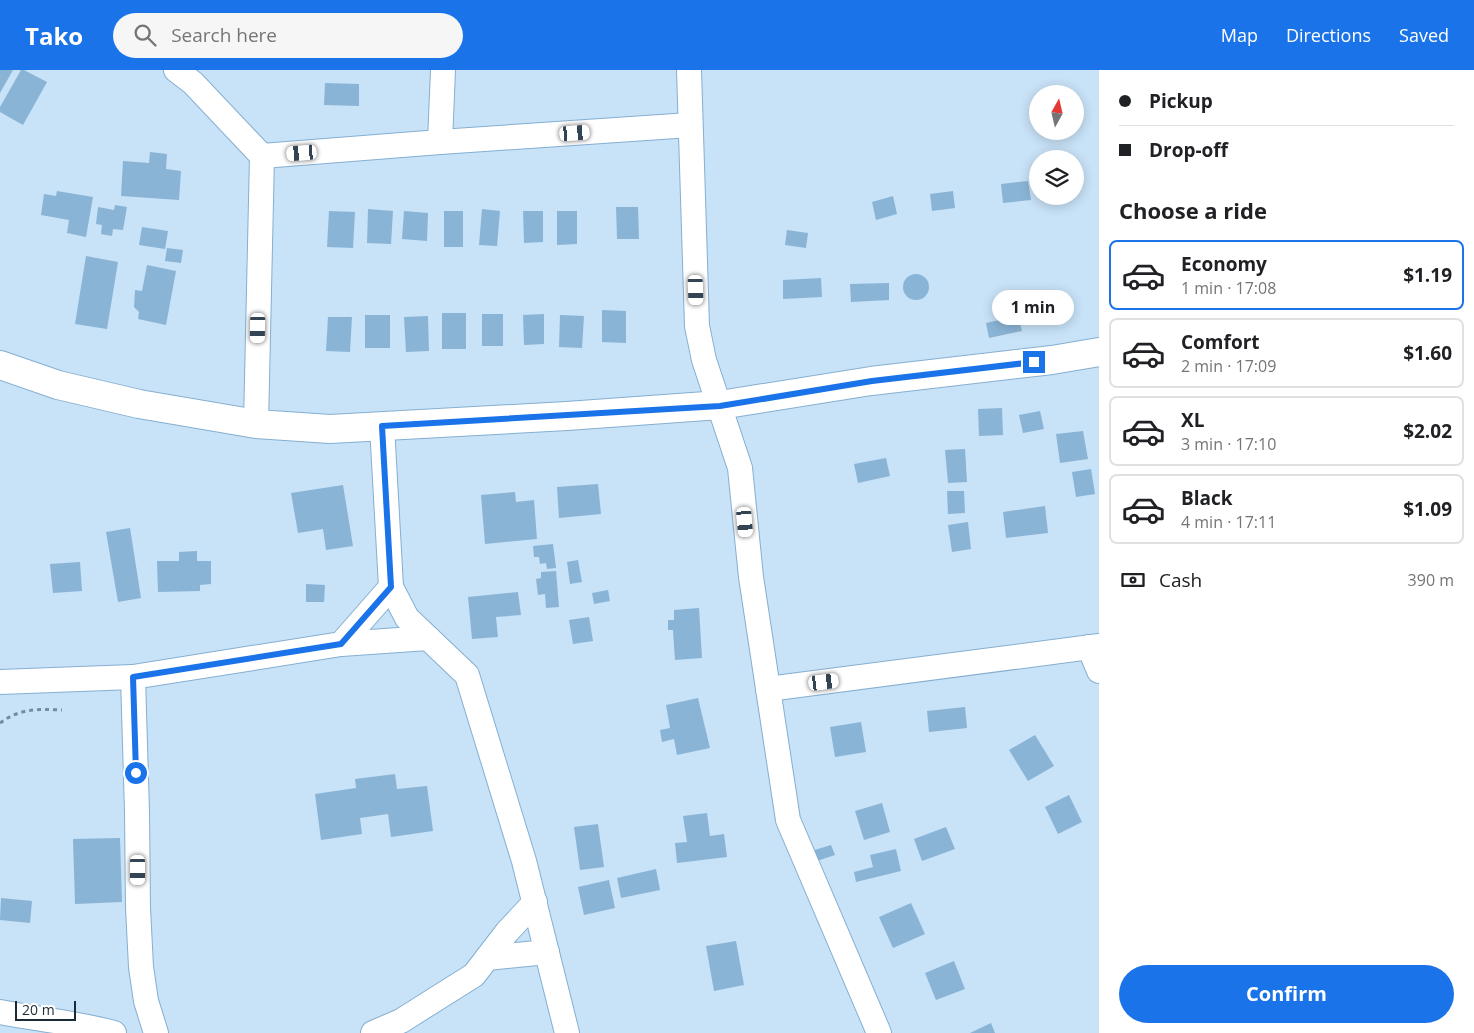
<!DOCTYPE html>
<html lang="en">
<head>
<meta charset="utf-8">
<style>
	body { margin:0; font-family:"Open Sans",sans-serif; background:#f6f6f6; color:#202124; height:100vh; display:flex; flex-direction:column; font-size:19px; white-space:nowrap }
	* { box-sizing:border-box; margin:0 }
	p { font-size:16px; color:#757577 }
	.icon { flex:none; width:28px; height:28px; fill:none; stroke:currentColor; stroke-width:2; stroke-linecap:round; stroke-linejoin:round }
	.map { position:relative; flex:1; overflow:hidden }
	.sheet { display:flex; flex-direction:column; background:#fff; width:375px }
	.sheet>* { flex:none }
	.guide { display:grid; align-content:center; height:110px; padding:0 20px; background:#fff }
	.needle { width:32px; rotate:8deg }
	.controls { position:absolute; left:1029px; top:15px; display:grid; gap:10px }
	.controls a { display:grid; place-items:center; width:55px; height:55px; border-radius:50%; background:#fff; box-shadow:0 2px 12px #0003; font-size:25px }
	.scale { position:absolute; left:15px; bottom:12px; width:61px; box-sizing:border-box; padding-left:5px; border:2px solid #1a2b38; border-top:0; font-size:14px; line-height:18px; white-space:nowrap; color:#1a2b38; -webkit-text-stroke:4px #fff; paint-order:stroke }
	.end { position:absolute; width:22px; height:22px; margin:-11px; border:6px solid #1a73e8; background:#fff; box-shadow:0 0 0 2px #fff }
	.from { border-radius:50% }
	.bubble { position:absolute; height:35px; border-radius:18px; background:#fff; box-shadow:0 2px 12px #0003; font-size:16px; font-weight:700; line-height:35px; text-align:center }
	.car { position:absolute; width:15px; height:30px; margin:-15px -8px; border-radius:6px; box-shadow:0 0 4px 1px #0007; background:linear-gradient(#fff 24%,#345 0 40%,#fff 0 76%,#345 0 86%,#fff 0) }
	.guide b { display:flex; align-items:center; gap:18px; height:48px; font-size:19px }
	.guide b+b { border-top:1px solid #e0e0e0 }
	.guide i { width:12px; height:12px; background:#202124 }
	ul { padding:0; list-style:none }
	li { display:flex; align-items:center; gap:15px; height:70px; margin:0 10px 8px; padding:0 10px; border:2px solid #e0e0e0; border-radius:8px }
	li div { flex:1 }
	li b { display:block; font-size:19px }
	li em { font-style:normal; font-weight:700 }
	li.selected { border-color:#1a73e8 }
	li>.icon { width:45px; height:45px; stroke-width:1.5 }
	h2 { padding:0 20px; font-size:22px; line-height:60px }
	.pay { display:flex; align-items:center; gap:12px; height:55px; padding:0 20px; font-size:19px }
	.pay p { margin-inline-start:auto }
	.action { display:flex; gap:10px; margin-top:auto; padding:10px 20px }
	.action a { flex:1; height:58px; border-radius:30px; background:#1a73e8; color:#fff; font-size:20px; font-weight:700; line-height:58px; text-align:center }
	header { display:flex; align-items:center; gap:30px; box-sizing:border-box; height:70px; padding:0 25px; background:#1a73e8; color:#fff }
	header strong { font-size:24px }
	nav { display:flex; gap:28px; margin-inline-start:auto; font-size:18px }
	.search { width:350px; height:45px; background:#f6f6f6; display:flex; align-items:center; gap:12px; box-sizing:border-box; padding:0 18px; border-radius:28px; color:#757577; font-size:19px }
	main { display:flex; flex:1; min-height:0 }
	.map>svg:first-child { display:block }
</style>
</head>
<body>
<header>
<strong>Tako</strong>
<div class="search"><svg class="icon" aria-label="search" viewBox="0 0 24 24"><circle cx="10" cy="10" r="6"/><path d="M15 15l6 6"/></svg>Search here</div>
<nav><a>Map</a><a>Directions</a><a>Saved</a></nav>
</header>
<main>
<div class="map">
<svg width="1099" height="963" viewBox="0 0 1099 963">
	<rect width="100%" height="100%" fill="#c8e2f7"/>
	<!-- building -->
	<g fill="#8ab4d6">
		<path d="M0,0h13l-13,23z"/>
		<path d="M21,0h3l23,12 -24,43 -23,-13v-5z"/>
		<path d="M325,13l34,1v22l-35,-1z"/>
		<path d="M150,82l17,2 -1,15 15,2 -2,29 -58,-4 2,-35 26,2z"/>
		<path d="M1028,111l3,19 -28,3 -2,-19z"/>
		<path d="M57,121l36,6 -7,40 -19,-4 2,-13 -28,-5 3,-21 12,2z"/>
		<path d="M953,121l2,17 -23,3 -2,-17z"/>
		<path d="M893,126l4,18 -21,6 -4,-18z"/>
		<path d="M115,135l12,2 -4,23 -10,-1 -1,7 -11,-2 1,-9 -6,-1 2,-17 16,3z"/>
		<path d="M616,137h22l1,32h-22z"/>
		<path d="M368,139l25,2 -2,33 -24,-1z"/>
		<path d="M482,139l18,2 -3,35 -18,-1z"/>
		<path d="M329,141l26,1 -2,36 -26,-1z"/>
		<path d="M404,141l24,2 -1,28 -25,-2z"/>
		<rect x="444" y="141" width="19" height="36"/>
		<path d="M523,141h20v31l-19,1z"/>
		<path d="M557,141h20v33l-20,1z"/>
		<path d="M142,157l26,4 -3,18 -26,-4z"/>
		<path d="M787,160l21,3 -2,15 -21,-3z"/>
		<path d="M167,178l16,2 -2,13 -16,-2z"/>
		<path d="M86,186l32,6 -11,67 -32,-5z"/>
		<path d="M147,195l29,6 -10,54 -28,-6 1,-7 -5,-5 1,-17 7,1z"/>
		<circle cx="916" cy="217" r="13"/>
		<path d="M821,208l1,19 -39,2v-19z"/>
		<path d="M889,213v17l-38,2 -1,-18z"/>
		<path d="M602,240l24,1v32l-24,-1z"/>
		<rect x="442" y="243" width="24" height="36"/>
		<rect x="482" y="244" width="21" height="32"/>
		<path d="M544,244v30l-20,1 -1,-30z"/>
		<rect x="365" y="245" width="25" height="33"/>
		<path d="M560,245l24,1 -2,32 -23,-1z"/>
		<path d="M428,246l1,35 -23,1 -2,-35z"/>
		<path d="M1018,246l4,15 -33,7 -3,-15z"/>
		<path d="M328,247h24l-2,35 -24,-1z"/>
		<path d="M1002,338l1,27 -24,1 -1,-27z"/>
		<path d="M1040,341l4,18 -21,4 -4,-18z"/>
		<path d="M1083,361l5,28 -28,4 -4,-29z"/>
		<path d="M965,379l2,33 -19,1 -3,-33z"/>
		<path d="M886,388l4,18 -32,7 -4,-19z"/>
		<path d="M1091,399l4,25 -19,3 -4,-25z"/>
		<path d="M598,414l3,30 -42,4 -2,-31z"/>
		<path d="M343,415l10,61 -27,4 -3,-21 -25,4 -7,-40z"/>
		<path d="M947,421h17l1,22 -17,1z"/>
		<path d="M515,422l1,10 18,-2 3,39 -52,5 -4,-49z"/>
		<path d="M1045,436l3,27 -42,5 -3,-26z"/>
		<path d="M968,452l3,27 -19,3 -4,-27z"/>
		<path d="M130,458l11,70 -23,4 -12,-70z"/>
		<path d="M553,474l3,24 -9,1 -1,-6 -6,1 -1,-7h-5l-1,-11z"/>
		<path d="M197,481v10h14v23l-11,1v6l-42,1 -1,-31h22v-9z"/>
		<path d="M578,490l4,22 -12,2 -3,-22z"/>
		<path d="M80,492l2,29 -29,2 -3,-29z"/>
		<path d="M556,501l3,36 -13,1 -1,-14 -7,1 -2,-16 5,-1v-6z"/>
		<path d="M306,514l19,1 -1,17h-18z"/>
		<path d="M608,520l2,11 -16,3 -2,-11z"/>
		<path d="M518,522l3,23 -25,2 2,20 -26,2 -4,-42z"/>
		<path d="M699,538l3,50 -27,2 -2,-30h-5v-10h6v-10z"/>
		<path d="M589,547l4,24 -20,3 -4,-24z"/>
		<path d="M698,628l12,50 -33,7 -3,-16 -12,3 -2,-12 10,-2 -4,-23z"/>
		<path d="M965,637l2,21 -38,4 -2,-21z"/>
		<path d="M861,652l5,30 -31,5 -5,-30z"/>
		<path d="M1035,665l19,31 -26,15 -19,-31z"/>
		<path d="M395,704l2,15 30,-3 6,45 -42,6 -3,-23 -28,4 2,16 -41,6 -6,-46 41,-6 -1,-9z"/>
		<path d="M1069,725l13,27 -24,12 -13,-27z"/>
		<path d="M882,733l8,29 -26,8 -9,-29z"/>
		<path d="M707,743l3,23 14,-2 3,23 -50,6 -2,-20 12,-1 -4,-26z"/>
		<path d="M598,754l6,43 -24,3 -6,-43z"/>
		<path d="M946,757l9,22 -33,12 -8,-22z"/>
		<path d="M120,768l2,64 -47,2 -2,-65z"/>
		<path d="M831,775l4,10 -24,8 -3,-11z"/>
		<path d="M896,779l5,22 -45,11 -2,-10 19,-5 -3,-12z"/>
		<path d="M656,799l4,21 -39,8 -4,-20z"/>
		<path d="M609,810l6,28 -31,7 -6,-28z"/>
		<path d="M1,828l31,3 -2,22 -30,-3z"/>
		<path d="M911,833l14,31 -32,14 -14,-31z"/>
		<path d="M736,871l8,44 -30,6 -8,-45z"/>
		<path d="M954,891l11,28 -29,11 -11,-27z"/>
		<path d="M991,953l4,10h-25z"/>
	</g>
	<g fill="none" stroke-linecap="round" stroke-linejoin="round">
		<!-- street casing -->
		<g stroke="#85afd1" stroke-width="26">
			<g id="street">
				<path d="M176,0l17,13 69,73 178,-14 250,-17"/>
				<path d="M689,0l8,256 7,34 36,108 11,109 37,243 91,213"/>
				<path d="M440,72l3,-72"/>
				<path d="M256,354l6,-268"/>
				<path d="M382,356l9,161 16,31 60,57 57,186 43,172"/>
				<path d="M341,574l87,-6"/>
				<path d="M1089,577l10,24"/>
				<path d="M133,607l4,135 1,96 3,59 5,34 10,32"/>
				<path d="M0,612l133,-5 208,-33 50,-57"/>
				<path d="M768,619l331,-43"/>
				<path d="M487,888l60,-6"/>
				<path d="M0,942c38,7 77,11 114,21"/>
				<path d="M373,963l28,-12 73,-46 33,-43 28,-30"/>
			</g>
		</g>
		<!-- secondary casing -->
		<g stroke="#85afd1" stroke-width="30">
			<path id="secondary" d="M0,295l58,20 81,19 117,20 74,5 237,-13 153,-11 151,-24 181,-21 47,-8"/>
		</g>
		<!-- path -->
		<path stroke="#768c9d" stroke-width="3" stroke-dasharray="4 4" stroke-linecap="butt" d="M0,653c20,-15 39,-14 62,-13"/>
		<!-- street -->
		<use href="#street" stroke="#fff" stroke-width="24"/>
		<!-- secondary -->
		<use href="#secondary" stroke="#fff" stroke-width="28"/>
	</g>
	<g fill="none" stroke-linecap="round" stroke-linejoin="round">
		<!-- route -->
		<path stroke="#1a73e8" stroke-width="6" d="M136,703l-3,-96 208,-33 50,-57 -9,-161 338,-20 152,-25 162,-19"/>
	</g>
</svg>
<div class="controls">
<a><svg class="needle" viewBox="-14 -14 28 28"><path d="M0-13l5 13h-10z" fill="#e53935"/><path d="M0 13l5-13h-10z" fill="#757577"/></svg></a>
<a><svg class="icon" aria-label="layers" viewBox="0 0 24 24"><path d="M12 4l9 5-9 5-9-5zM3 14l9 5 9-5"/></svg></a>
</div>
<div class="scale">20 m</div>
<i class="end from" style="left:136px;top:703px"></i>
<i class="end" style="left:1034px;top:292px"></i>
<div class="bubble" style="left:992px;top:220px;width:82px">1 min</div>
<i class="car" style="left:575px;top:63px;rotate:86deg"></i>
<i class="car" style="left:302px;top:83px;rotate:266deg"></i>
<i class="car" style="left:696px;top:220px;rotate:178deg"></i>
<i class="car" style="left:258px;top:258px;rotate:181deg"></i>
<i class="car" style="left:745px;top:452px;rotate:175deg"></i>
<i class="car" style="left:824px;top:612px;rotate:83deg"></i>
<i class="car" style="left:138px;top:800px;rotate:180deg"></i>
</div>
<section class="sheet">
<div class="guide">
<b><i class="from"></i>Pickup</b>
<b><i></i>Drop-off</b>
</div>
<h2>Choose a ride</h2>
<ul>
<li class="selected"><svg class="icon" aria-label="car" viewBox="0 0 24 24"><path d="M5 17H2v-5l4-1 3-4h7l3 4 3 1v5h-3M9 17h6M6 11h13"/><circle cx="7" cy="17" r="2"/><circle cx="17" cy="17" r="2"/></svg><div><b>Economy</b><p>1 min · 17:08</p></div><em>$1.19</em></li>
<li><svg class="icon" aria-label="car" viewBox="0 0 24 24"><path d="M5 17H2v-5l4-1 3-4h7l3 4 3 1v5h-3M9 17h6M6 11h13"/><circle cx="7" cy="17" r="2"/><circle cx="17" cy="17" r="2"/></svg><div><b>Comfort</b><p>2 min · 17:09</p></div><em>$1.60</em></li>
<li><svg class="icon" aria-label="car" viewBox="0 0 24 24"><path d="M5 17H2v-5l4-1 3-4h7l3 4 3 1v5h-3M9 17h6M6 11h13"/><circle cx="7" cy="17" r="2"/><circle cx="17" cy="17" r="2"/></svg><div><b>XL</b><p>3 min · 17:10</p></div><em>$2.02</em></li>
<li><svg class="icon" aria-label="car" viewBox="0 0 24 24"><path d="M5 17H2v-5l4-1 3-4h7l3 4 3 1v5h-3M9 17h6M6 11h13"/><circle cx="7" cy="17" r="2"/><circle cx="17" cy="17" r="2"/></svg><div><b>Black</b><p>4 min · 17:11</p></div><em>$1.09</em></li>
</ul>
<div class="pay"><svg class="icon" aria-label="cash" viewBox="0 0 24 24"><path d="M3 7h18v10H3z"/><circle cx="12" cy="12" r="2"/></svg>Cash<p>390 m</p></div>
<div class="action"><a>Confirm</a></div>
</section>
</main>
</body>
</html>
